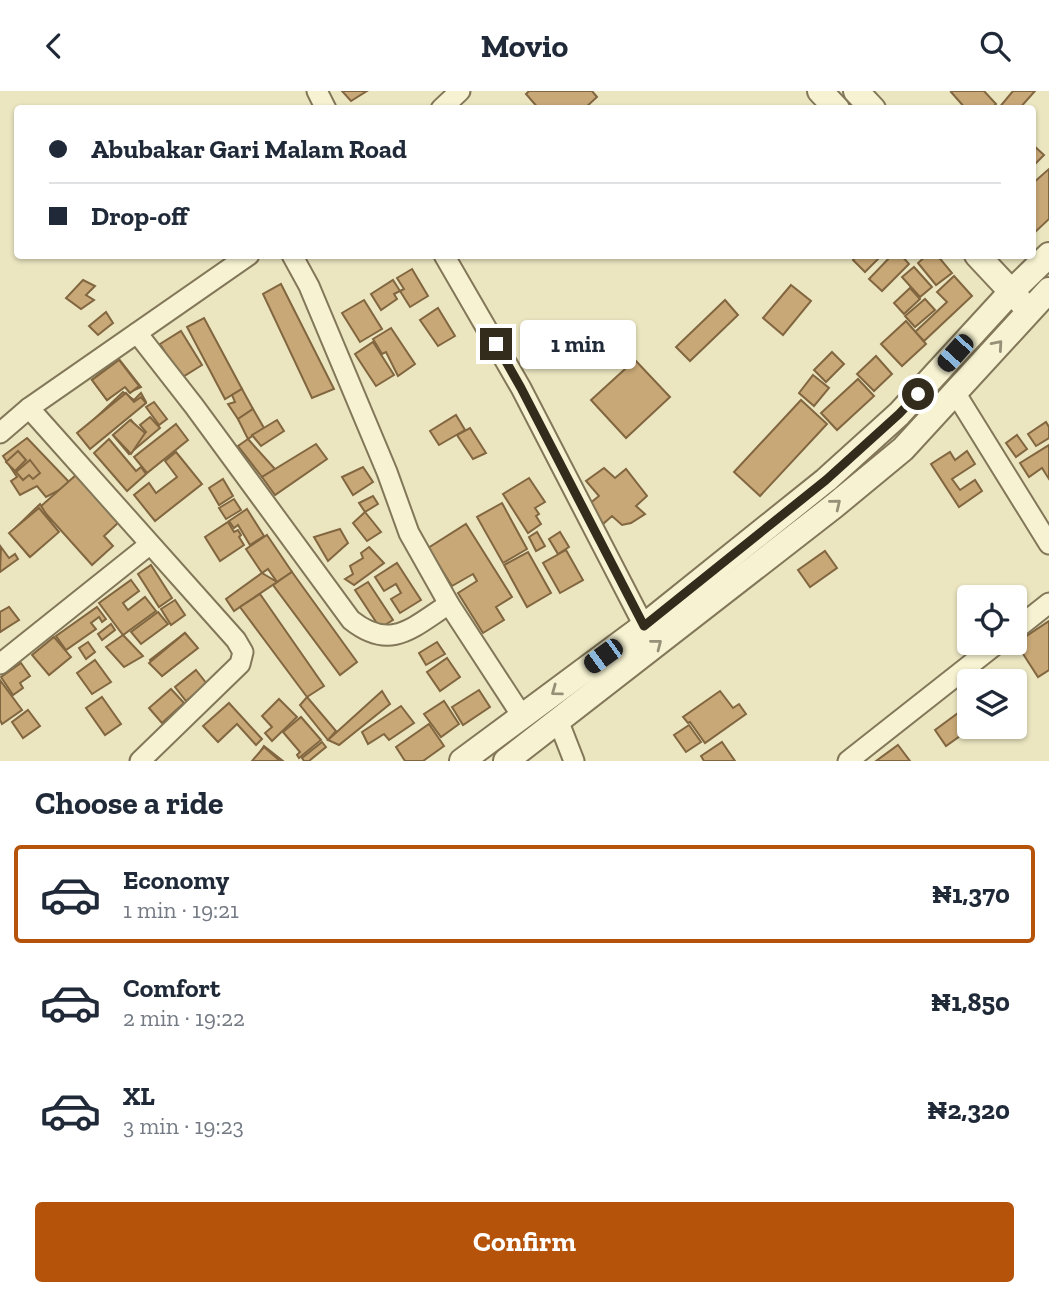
<!DOCTYPE html>
<html lang="en">
<head>
<meta charset="utf-8">
<style>
	body { margin:0; font-family:"Zilla Slab",serif; background:#f2f2f3; color:#1f2937; height:100vh; display:flex; flex-direction:column; font-size:26px; white-space:nowrap }
	* { box-sizing:border-box; margin:0 }
	p { font-size:23px; color:#747a83 }
	.icon { flex:none; width:38px; height:38px; fill:none; stroke:currentColor; stroke-width:2; stroke-linecap:round; stroke-linejoin:round }
	.map { position:relative; height:670px; overflow:hidden }
	.sheet { display:flex; flex-direction:column; background:#fff; flex:1 }
	.sheet>* { flex:none }
	.top-card { position:absolute; left:14px; top:14px; width:1022px; height:154px; border-radius:7px; box-shadow:0 2px 5px #0004; display:grid; align-content:center; height:154px; padding:0 35px; background:#fff }
	.tools { position:absolute; left:957px; top:494px; display:grid; gap:14px }
	.tools a { display:grid; place-items:center; width:70px; height:70px; border-radius:7px; background:#fff; box-shadow:0 2px 5px #0004; font-size:35px }
	.end { position:absolute; width:32px; height:32px; margin:-16px; border:9px solid #332c1c; background:#fff; box-shadow:0 0 0 4px #fff }
	.from { border-radius:50% }
	.bubble { position:absolute; height:49px; border-radius:7px; background:#fff; box-shadow:0 2px 5px #0004; font-size:23px; font-weight:700; line-height:49px; text-align:center }
	.car { position:absolute; width:21px; height:42px; margin:-21px -10px; border-radius:9px; box-shadow:0 0 5px 2px #0007; background:linear-gradient(#222 24%,#8ab4d8 0 40%,#222 0 76%,#8ab4d8 0 86%,#222 0) }
	.top-card b { display:flex; align-items:center; gap:24px; height:66px; font-size:26px }
	.top-card b+b { border-top:2px solid #e0e1e3 }
	.top-card i { width:18px; height:18px; background:#1f2937 }
	ul { padding:0; list-style:none }
	li { display:flex; align-items:center; gap:21px; height:98px; margin:0 14px 10px; padding:0 21px; border:4px solid transparent; border-radius:7px }
	li div { flex:1 }
	li b { display:block; font-size:26px }
	li em { font-style:normal; font-weight:700 }
	li.current { border-color:#b45309 }
	li>.icon { width:63px; height:63px; stroke-width:1.5 }
	h2 { padding:0 35px; font-size:32px; line-height:84px }
	.primary-button { display:flex; gap:14px; margin-top:auto; padding:14px 35px }
	.primary-button a { flex:1; height:80px; border-radius:7px; background:#b45309; color:#fff; font-size:28px; font-weight:700; line-height:80px; text-align:center }
	header { display:flex; justify-content:space-between; align-items:center; height:91px; padding:0 35px; background:#fff; font-size:32px; font-weight:700 }
	.map>svg:first-child { display:block }
</style>
</head>
<body>
<header><svg class="icon" aria-label="back" viewBox="0 0 24 24"><path d="M15 5l-7 7 7 7"/></svg>Movio<svg class="icon" aria-label="search" viewBox="0 0 24 24"><circle cx="10" cy="10" r="6"/><path d="M15 15l6 6"/></svg></header>
<div class="map">
<svg width="1049" height="670" viewBox="0 0 1049 670">
	<rect width="100%" height="100%" fill="#ebe6c0"/>
	<!-- building -->
	<g fill="#c8a877" stroke="#816640" stroke-width="2">
		<path d="M342,0h25l-16,10z"/>
		<path d="M529,0h63l5,6 -13,12h-45l-13,-15z"/>
		<path d="M953,0h31l12,13 -5,5h-25l-15,-17z"/>
		<path d="M1013,0h22l-16,18h-21z"/>
		<path d="M1032,53l12,11 -12,12z"/>
		<path d="M1049,78v50l-17,16v-51z"/>
		<path d="M858,164h24l-17,17 -12,-12z"/>
		<path d="M892,164h9l8,9 -27,27 -13,-12z"/>
		<path d="M927,164h10l15,18 -16,12 -18,-22z"/>
		<path d="M914,176l18,20 -12,10 -18,-20z"/>
		<path d="M412,178l16,27 -18,11 -10,-16 4,-2 -7,-11z"/>
		<path d="M954,185l18,20 -48,45 -9,-9 32,-30 -10,-10z"/>
		<path d="M83,189l12,6 -9,9 8,5 -13,9 -15,-11z"/>
		<path d="M393,189l7,11 -6,3 3,5 -16,11 -10,-16z"/>
		<path d="M281,193l53,105 -22,9 -49,-104z"/>
		<path d="M791,194l20,16 -28,34 -20,-17z"/>
		<path d="M910,197l10,11 -16,15 -10,-11z"/>
		<path d="M925,208l10,11 -20,17 -10,-11z"/>
		<path d="M364,209l18,29 -22,13 -18,-29z"/>
		<path d="M725,209l13,15 -48,46 -14,-14z"/>
		<path d="M438,217l17,28 -17,10 -18,-26z"/>
		<path d="M106,221l7,11 -15,12 -9,-9z"/>
		<path d="M204,227l38,71 -17,10 -38,-72z"/>
		<path d="M906,230l20,23 -24,22 -21,-22z"/>
		<path d="M391,237l24,36 -17,12 -12,-24 -4,2 -9,-15z"/>
		<path d="M181,240l21,34 -21,13 -21,-34z"/>
		<path d="M373,251l21,33 -18,11 -21,-32z"/>
		<path d="M832,261l12,12 -18,18 -12,-12z"/>
		<path d="M876,265l16,18 -18,17 -17,-17z"/>
		<path d="M119,268l22,28 -11,5 -5,-6 -18,14 -15,-20z"/>
		<path d="M119,269l20,26 -9,7 -5,-6 -18,13 -15,-20z"/>
		<path d="M635,269l35,37 -44,41 -35,-38z"/>
		<path d="M813,284l16,13 -15,18 -15,-13z"/>
		<path d="M858,288l16,17 -37,34 -16,-17z"/>
		<path d="M242,298l11,20 -15,10 -10,-15 7,-2 -3,-7z"/>
		<path d="M123,301l11,8 7,-7 5,9 -44,37 -15,-13z"/>
		<path d="M126,302l8,9 7,-5 5,6 -56,46 -13,-16z"/>
		<path d="M801,309l26,24 -67,72 -26,-24z"/>
		<path d="M154,311l13,17 -8,6 -13,-18z"/>
		<path d="M253,318l11,19 -16,11 -10,-20z"/>
		<path d="M456,324l9,15 -26,15 -9,-14z"/>
		<path d="M150,326l10,11 -31,26 -16,-19 18,-15 12,15 3,-3 -6,-7z"/>
		<path d="M130,329l15,13 -14,21 -18,-19z"/>
		<path d="M277,329l7,11 -23,15 -9,-11z"/>
		<path d="M1046,331l3,5v11l-13,8 -8,-12z"/>
		<path d="M176,333l12,16 -41,33 -13,-16z"/>
		<path d="M470,337l16,25 -13,6 -16,-24z"/>
		<path d="M1017,344l10,14 -11,8 -10,-14z"/>
		<path d="M27,347l44,46 -25,13 -9,-11 -17,9 -9,-14 6,-4 -14,-21z"/>
		<path d="M109,348l27,32 5,-4 5,7 -19,17 -33,-38z"/>
		<path d="M248,348l27,30 -13,8 -24,-31z"/>
		<path d="M316,353l11,15 -52,36 -13,-18z"/>
		<path d="M1049,354v34l-7,-11 -13,9 -9,-14z"/>
		<path d="M18,360l8,9 -11,11 -9,-9z"/>
		<path d="M967,360l8,13 -23,15 8,11 15,-10 7,11 -23,16 -28,-43 19,-12 5,8z"/>
		<path d="M176,361l26,32 -47,37 -21,-26 15,-12 7,10 21,-16 -12,-16z"/>
		<path d="M30,369l10,13 -7,6 -4,-4 -6,5 -7,-8z"/>
		<path d="M363,376l10,15 -20,13 -11,-18z"/>
		<path d="M604,377l11,10 11,-9 21,27 -11,10 9,8 -14,9 -9,2 -10,-9 -9,8 -15,-19 11,-9 -13,-15z"/>
		<path d="M76,384l43,47 -15,14 9,10 -21,19 -52,-58z"/>
		<path d="M529,387l16,24 -10,6 4,6 -3,2 5,8 -13,9 -25,-39z"/>
		<path d="M223,388l10,17 -14,9 -10,-17z"/>
		<path d="M373,405l5,8 -13,8 -6,-9z"/>
		<path d="M234,408l7,11 -15,9 -7,-11z"/>
		<path d="M502,412l25,46 -24,14 -26,-46z"/>
		<path d="M40,413l17,28 -28,24 -19,-23z"/>
		<path d="M39,417l20,24 -29,25 -21,-24z"/>
		<path d="M247,418l17,27 -14,9 -12,-20 -4,3 -5,-7z"/>
		<path d="M365,421l16,20 -14,9 -14,-18z"/>
		<path d="M228,431l6,10 4,-2 3,5 -2,2 5,8 -24,16 -15,-24z"/>
		<path d="M466,433l46,73 -16,10 8,13 -21,13 -25,-40 19,-12 -4,-7 -21,12 -24,-38z"/>
		<path d="M340,438l8,14 -20,18 -14,-24z"/>
		<path d="M537,441l8,14 -9,5 -7,-14z"/>
		<path d="M560,441l9,15 -11,7 -9,-15z"/>
		<path d="M267,444l25,37 -15,10 -9,-13 -6,4 -16,-24z"/>
		<path d="M1,456l8,11 6,-4 3,5 -18,13z"/>
		<path d="M369,456l15,16 -30,22 -9,-6 8,-5 -3,-8 13,-8 -2,-5z"/>
		<path d="M566,459l17,30 -23,13 -17,-30z"/>
		<path d="M825,460l12,17 -27,19 -12,-17z"/>
		<path d="M528,461l23,41 -24,14 -23,-42z"/>
		<path d="M397,472l24,37 -21,13 -9,-14 10,-6 -5,-9 -12,7 -9,-14z"/>
		<path d="M151,474l21,33 -13,9 -21,-33z"/>
		<path d="M292,481l65,90 -17,13 -67,-90z"/>
		<path d="M262,482l15,9 -43,29 -8,-12z"/>
		<path d="M131,489l8,11 -16,12 5,7 17,-13 11,14 -33,24 -24,-32z"/>
		<path d="M368,491l25,38 -13,8 -25,-38z"/>
		<path d="M260,503l64,92 -17,11 -67,-90z"/>
		<path d="M175,509l10,15 -14,10 -10,-16z"/>
		<path d="M9,516l9,12 -18,13v-19z"/>
		<path d="M9,516l10,13 -19,12v-20z"/>
		<path d="M97,516l9,12 -4,3 -3,-5 -8,6 5,6 -30,21 -10,-14z"/>
		<path d="M158,521l10,12 -27,20 -10,-12z"/>
		<path d="M1049,530v49l-11,7 -22,-34z"/>
		<path d="M111,533l4,6 -13,10 -4,-6z"/>
		<path d="M185,542l12,15 -35,28 -12,-16z"/>
		<path d="M185,542l13,15 -36,28 -13,-13z"/>
		<path d="M123,544l20,21 -19,11 -18,-20z"/>
		<path d="M54,546l17,20 -22,18 -17,-20z"/>
		<path d="M88,551l7,10 -9,7 -7,-11z"/>
		<path d="M437,551l8,12 -19,11 -7,-12z"/>
		<path d="M447,567l13,19 -20,14 -13,-19z"/>
		<path d="M95,569l16,22 -19,12 -15,-21z"/>
		<path d="M21,572l9,13 -10,7 3,5 -10,7 -12,-18z"/>
		<path d="M196,579l11,14 -21,17 -11,-14z"/>
		<path d="M0,589l22,30 -20,14 -2,-4z"/>
		<path d="M171,598l13,14 -22,20 -13,-15z"/>
		<path d="M479,599l11,17 -27,18 -11,-18z"/>
		<path d="M382,600l8,13 -51,41 -11,-5z"/>
		<path d="M720,600l13,17 6,-4 7,10 -41,29 -15,-21 -2,1 -5,-6z"/>
		<path d="M102,606l19,27 -16,11 -19,-27z"/>
		<path d="M307,606l29,34 -8,9 -28,-35z"/>
		<path d="M279,608l18,18 -25,24 -7,-8 7,-6 -10,-11z"/>
		<path d="M444,610l15,23 -18,13 -17,-23z"/>
		<path d="M229,612l33,36 -6,6 -19,-21 -19,18 -15,-16z"/>
		<path d="M969,614l1,21h4l-28,20 -11,-16z"/>
		<path d="M401,615l13,17 -25,17 -5,-6 -16,10 -6,-12z"/>
		<path d="M28,619l12,16 -17,12 -11,-16z"/>
		<path d="M301,626l20,23 -22,18 -2,-3 3,-3 -17,-20z"/>
		<path d="M429,633l15,22 -21,15h-18l-9,-14z"/>
		<path d="M689,634l12,17 -15,10 -12,-17z"/>
		<path d="M322,651l4,5 -17,14h-5l-2,-3z"/>
		<path d="M722,651l13,19h-31l-3,-5z"/>
		<path d="M898,654l12,16h-34z"/>
		<path d="M264,655l19,15h-29z"/>
		<path d="M264,656l16,14h-28z"/>
	</g>
	<g fill="none" stroke-linecap="round" stroke-linejoin="round">
		<!-- minor casing -->
		<g stroke="#837759" stroke-width="23">
			<g id="minor">
				<path d="M317,0l9,18"/>
				<path d="M441,18l19,-18"/>
				<path d="M292,164l17,31 78,186 22,61 40,71 73,112"/>
				<path d="M444,164l77,133 123,238"/>
				<path d="M137,242l57,73 157,214c40,32 62,7 98,-16"/>
				<path d="M956,303l93,150"/>
				<path d="M29,317l207,232 7,12 -3,12 -100,97"/>
				<path d="M0,342l29,-25 220,-153"/>
				<path d="M1015,539l34,-27"/>
				<path d="M0,573l149,-119"/>
				<path d="M558,629l16,41"/>
				<path d="M848,670l151,-119"/>
			</g>
		</g>
		<!-- tertiary casing -->
		<g stroke="#837759" stroke-width="28">
			<g id="tertiary">
				<path d="M820,0l17,18"/>
				<path d="M856,0l17,18"/>
				<path d="M977,164l44,47"/>
				<path d="M462,670l182,-135 182,-146 73,-66 112,-122 38,-37"/>
				<path d="M506,670l328,-255 69,-57 146,-159"/>
			</g>
		</g>
		<!-- minor -->
		<use href="#minor" stroke="#f7f3d2" stroke-width="19"/>
		<!-- tertiary -->
		<use href="#tertiary" stroke="#f7f3d2" stroke-width="24"/>
	</g>
	<!-- one-way arrows -->
	<defs><path id="oneway-chevron" d="M-2-3.5L2.5 0L-2 3.5" fill="none" stroke-width="1.6" stroke-linecap="round" stroke-linejoin="round" transform="scale(1.75)"/></defs>
	<g stroke="#959077">
		<use href="#oneway-chevron" transform="translate(998 254) rotate(-49)"/>
		<use href="#oneway-chevron" transform="translate(836 413) rotate(-39)"/>
		<use href="#oneway-chevron" transform="translate(657 553) rotate(-38)"/>
		<use href="#oneway-chevron" transform="translate(556 600) rotate(144)"/>
	</g>
	<g fill="none" stroke-linecap="round" stroke-linejoin="round">
		<!-- route -->
		<path stroke="#332c1c" stroke-width="9" d="M496,253l25,44 123,238 182,-146 73,-66 19,-20"/>
	</g>
</svg>
<div class="tools">
<a><svg class="icon" aria-label="locate" viewBox="0 0 24 24"><circle cx="12" cy="12" r="6"/><path d="M12 2v4M12 18v4M2 12h4M18 12h4"/></svg></a>
<a><svg class="icon" aria-label="layers" viewBox="0 0 24 24"><path d="M12 4l9 5-9 5-9-5zM3 14l9 5 9-5"/></svg></a>
</div>
<i class="end from" style="left:918px;top:303px"></i>
<i class="end" style="left:496px;top:253px"></i>
<div class="bubble" style="left:520px;top:229px;width:116px">1 min</div>
<i class="car" style="left:955px;top:262px;rotate:222deg"></i>
<i class="car" style="left:603px;top:565px;rotate:234deg"></i>
<div class="top-card">
<b><i class="from"></i>Abubakar Gari Malam Road</b>
<b><i></i>Drop-off</b>
</div>
</div>
<section class="sheet">
<h2>Choose a ride</h2>
<ul>
<li class="current"><svg class="icon" aria-label="car" viewBox="0 0 24 24"><path d="M5 17H2v-5l4-1 3-4h7l3 4 3 1v5h-3M9 17h6M6 11h13"/><circle cx="7" cy="17" r="2"/><circle cx="17" cy="17" r="2"/></svg><div><b>Economy</b><p>1 min · 19:21</p></div><em>₦1,370</em></li>
<li><svg class="icon" aria-label="car" viewBox="0 0 24 24"><path d="M5 17H2v-5l4-1 3-4h7l3 4 3 1v5h-3M9 17h6M6 11h13"/><circle cx="7" cy="17" r="2"/><circle cx="17" cy="17" r="2"/></svg><div><b>Comfort</b><p>2 min · 19:22</p></div><em>₦1,850</em></li>
<li><svg class="icon" aria-label="car" viewBox="0 0 24 24"><path d="M5 17H2v-5l4-1 3-4h7l3 4 3 1v5h-3M9 17h6M6 11h13"/><circle cx="7" cy="17" r="2"/><circle cx="17" cy="17" r="2"/></svg><div><b>XL</b><p>3 min · 19:23</p></div><em>₦2,320</em></li>
</ul>
<div class="primary-button"><a>Confirm</a></div>
</section>
</body>
</html>
